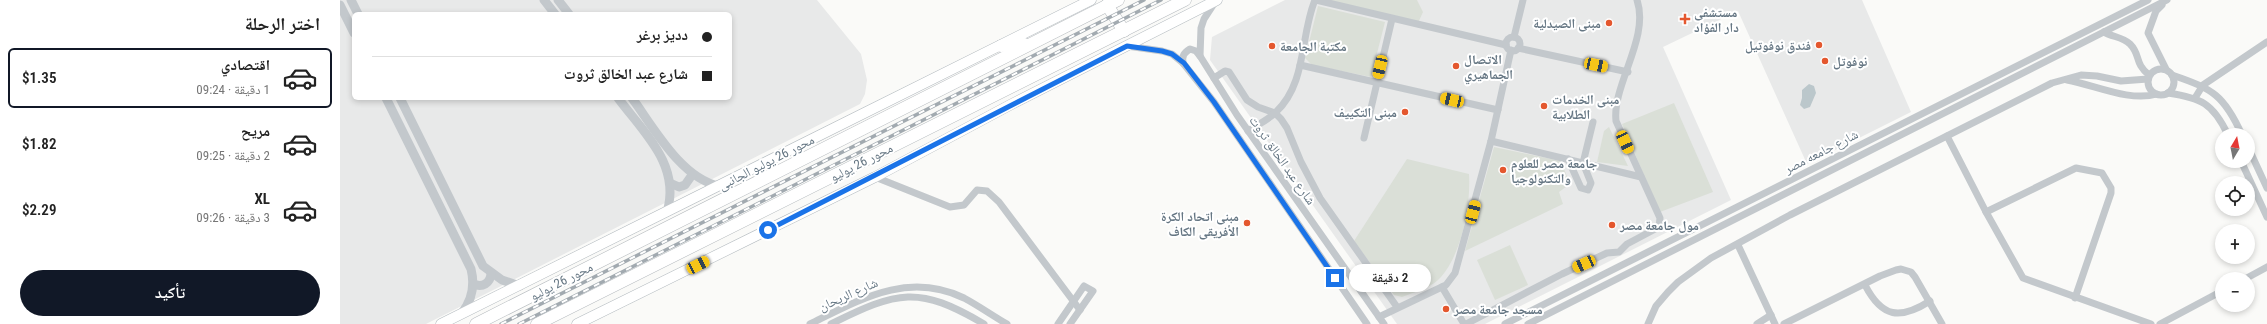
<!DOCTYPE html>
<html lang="ar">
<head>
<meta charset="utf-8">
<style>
	body { margin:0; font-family:"Roboto Condensed","Noto Naskh Arabic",sans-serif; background:#f6f6f6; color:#222; direction:rtl; height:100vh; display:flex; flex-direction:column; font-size:15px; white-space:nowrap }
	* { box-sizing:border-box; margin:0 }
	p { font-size:13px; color:#767676 }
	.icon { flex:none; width:22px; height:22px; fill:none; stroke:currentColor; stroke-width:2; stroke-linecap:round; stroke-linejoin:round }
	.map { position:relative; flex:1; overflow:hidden; direction:ltr }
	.panel { display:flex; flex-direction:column; background:#fff; width:340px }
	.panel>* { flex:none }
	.banner { position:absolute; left:12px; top:12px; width:380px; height:88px; border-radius:6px; box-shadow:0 2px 6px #0003; direction:rtl; display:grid; align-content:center; height:88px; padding:0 20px; background:#fff }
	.needle { width:26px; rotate:10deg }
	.controls { position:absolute; left:1875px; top:128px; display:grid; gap:8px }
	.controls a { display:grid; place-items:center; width:40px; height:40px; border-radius:50%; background:#fff; box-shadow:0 2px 6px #0003; font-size:20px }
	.end { position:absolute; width:18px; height:18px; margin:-9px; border:5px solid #1a73e8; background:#fff; box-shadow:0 0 0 2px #fff }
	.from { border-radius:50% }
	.bubble { position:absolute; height:28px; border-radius:14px; background:#fff; box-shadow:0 2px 6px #0003; font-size:13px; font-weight:600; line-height:28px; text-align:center; direction:rtl }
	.car { position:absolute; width:12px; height:24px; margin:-12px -6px; border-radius:5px; box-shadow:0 0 3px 1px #0007; background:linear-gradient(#f5c518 24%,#345 0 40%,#f5c518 0 76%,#345 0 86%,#f5c518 0) }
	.banner b { display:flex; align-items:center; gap:14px; height:38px; font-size:15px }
	.banner b+b { border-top:1px solid #e0e0e0 }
	.banner i { width:10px; height:10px; background:#222 }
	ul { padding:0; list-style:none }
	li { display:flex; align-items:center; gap:12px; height:60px; margin:0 8px 6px; padding:0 12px; border:2px solid transparent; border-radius:6px }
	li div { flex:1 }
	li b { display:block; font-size:15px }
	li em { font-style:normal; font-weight:600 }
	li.current { border-color:#111827 }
	li>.icon { width:36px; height:36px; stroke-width:1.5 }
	h2 { padding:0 20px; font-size:18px; line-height:48px }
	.button { display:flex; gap:8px; margin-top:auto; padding:8px 20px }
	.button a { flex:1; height:46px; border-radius:24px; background:#111827; color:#fff; font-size:16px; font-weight:600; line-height:46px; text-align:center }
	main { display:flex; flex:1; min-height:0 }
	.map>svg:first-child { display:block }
</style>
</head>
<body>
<main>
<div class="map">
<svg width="1927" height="324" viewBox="0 0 1927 324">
	<rect width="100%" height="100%" fill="#fafaf8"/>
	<!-- built -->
	<g fill="#e8e9e9" fill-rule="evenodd">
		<path d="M0,0h477l44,54 6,26 -2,14 -5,10 -434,220h-86zM14,14h376v84h-376z"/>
		<path d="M945,0h577l49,112 -104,52 -69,-153 -75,36 68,153 -246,124h-88l-187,-264 2,-23z"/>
	</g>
	<!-- green -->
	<g fill="#dadfd7">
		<path d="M982,0h95l6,12 -5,11z"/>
		<path d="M978,6l67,16 -14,55 -59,-12 -7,-7z"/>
		<path d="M1334,103l39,89 -53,20 -38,-88z"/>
		<path d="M1269,127l19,39 -31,-4 7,-31z"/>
		<path d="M1154,147l67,14 9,23 -11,8 4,12 -98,47z"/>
		<path d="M1067,159l62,15c2,31 -7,79 -28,103 -9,11 -27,15 -39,20l-8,-2 -40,-54z"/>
		<path d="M1170,245l18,40 -33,15 -18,-40z"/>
	</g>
	<!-- water -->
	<path fill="#bbc7cb" d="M1469,84l5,2 2,7 -6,14 -6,2 -4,-4 2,-7v-8z"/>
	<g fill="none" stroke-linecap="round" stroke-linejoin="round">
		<!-- secondary casing -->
		<g stroke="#b3babf" stroke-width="11">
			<g id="secondary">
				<path d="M101,324l650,-324"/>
				<path d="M237,324l298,-147 135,-72 207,-105"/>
			</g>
		</g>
		<!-- trunk casing -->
		<g stroke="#b4b9bd" stroke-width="13">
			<g id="trunk">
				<path d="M767,5l17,26"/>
				<path d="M661,46l23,-2"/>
				<path d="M136,324l642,-324"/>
				<path d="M197,324l648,-324"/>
			</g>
		</g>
		<!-- minor -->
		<g stroke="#c3c8cc" stroke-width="7">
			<path d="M976,0l190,45"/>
			<path d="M875,2l-11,17 -3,9 -1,28 37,59 147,209"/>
			<path d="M1822,5l-6,6 -8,22 18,36"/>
			<path d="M1764,32c8,5 19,5 26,12 11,11 4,19 19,31"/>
			<path d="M1174,37l9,-37"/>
			<circle cx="1173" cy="44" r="7"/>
			<path d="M787,46l35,5 10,3 11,9 31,39 153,222"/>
			<path d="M1178,48l110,24"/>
			<path d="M843,63c-1,-8 1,-10 7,-14l6,2 4,5"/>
			<path d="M960,65l198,45"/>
			<circle cx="1821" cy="82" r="13"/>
			<path d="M1832,75c41,14 52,20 70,60"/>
			<path d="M874,78l11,-7 4,1 18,28 11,7 17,6 6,6 6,9 14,34 19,36 77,109"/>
			<path d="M1727,80c28,5 62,22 90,14"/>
			<path d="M1828,93c33,5 45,10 60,42"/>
			<path d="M1855,98l8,-13 64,-43"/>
			<path d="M908,131c9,-6 20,-11 28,-19 31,-29 24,-76 39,-112"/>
			<path d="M1607,136l39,76 37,66 128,46"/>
			<path d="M1024,138l28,-119"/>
			<path d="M1151,141l150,36"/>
			<path d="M1908,147l19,41"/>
			<path d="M1228,159l13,29 7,2 3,-7 -8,-20 10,-41"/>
			<path d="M1901,161l26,56"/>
			<path d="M535,177l75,30 14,-2 13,-15 10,1 12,11 81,108"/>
			<path d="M1646,212l90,-44 26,5 9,15v5l-36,105"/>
			<path d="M1398,245l37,79"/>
			<path d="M1905,279l22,-12"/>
			<path d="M1525,285c17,33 35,35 65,16"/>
			<path d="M1102,287l22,37"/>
			<path d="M1039,317l67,-32 9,-12 36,-132 20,-91"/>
			<path d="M470,324c51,-25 98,-53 154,-26 15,8 29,18 43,26"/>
			<path d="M491,324c67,-33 87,-39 153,0"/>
			<path d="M718,324l26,-38 9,5 -23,33"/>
			<path d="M1126,324l96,-50 45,-21 12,-1 8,-8 32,-17 1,-9 -44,-97c-4,-36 34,-83 21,-121"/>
			<path d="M1165,324l643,-324"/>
			<path d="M1188,324l639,-324"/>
			<path d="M1308,324l8,-18 12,-14 10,-10 33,-24 79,-43 262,-132 29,-8 16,1 24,5 27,-2"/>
			<path d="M1417,324l14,-9"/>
			<path d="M1444,324l96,-48 16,-6 5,-1 10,3 4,5 27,47"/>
			<path d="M1820,324l62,-33"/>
		</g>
		<!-- tertiary -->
		<g stroke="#c3c8cc" stroke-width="9">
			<path d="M11,0l7,14"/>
			<path d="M204,0l11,14"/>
			<path d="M218,0l11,14"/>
			<path d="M0,5l14,28"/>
			<path d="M46,98l85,171c4,16 1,31 -9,44"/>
			<path d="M60,98l83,168 19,14 18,6"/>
			<path d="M278,98c26,35 63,67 49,114"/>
			<path d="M292,98c22,30 49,80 87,88"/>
			<path d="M330,183l9,4 6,-2 7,-10"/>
			<path d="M133,284c10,4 17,-1 18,-10"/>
		</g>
		<!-- secondary -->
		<use href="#secondary" stroke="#fff" stroke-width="10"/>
		<!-- trunk -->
		<use href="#trunk" stroke="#fff" stroke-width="12"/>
		<!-- rail casing -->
		<g stroke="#a2aab0" stroke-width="3.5">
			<g id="rail">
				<path d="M161,324l643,-324"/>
				<path d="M179,324l642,-324"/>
			</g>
		</g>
		<!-- rail -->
		<use href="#rail" stroke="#fff" stroke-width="2" stroke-dasharray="6" stroke-linecap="butt"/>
	</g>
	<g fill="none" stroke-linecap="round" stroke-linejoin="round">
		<!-- route -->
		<path stroke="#1a73e8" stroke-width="5" d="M428,230l359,-184 35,5 10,3 12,9 30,39 121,176"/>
	</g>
	<!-- markers -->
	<g fill="#e4572e" stroke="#fff" stroke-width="1.5">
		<path d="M1343 13h4v4h4v4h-4v4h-4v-4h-4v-4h4z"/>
		<circle cx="1269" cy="23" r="4"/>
		<circle cx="1479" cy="45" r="4"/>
		<circle cx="932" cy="46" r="4"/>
		<circle cx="1485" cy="61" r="4"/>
		<circle cx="1116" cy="66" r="4"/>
		<circle cx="1204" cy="106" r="4"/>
		<circle cx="1065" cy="112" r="4"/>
		<circle cx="1163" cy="170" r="4"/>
		<circle cx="907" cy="223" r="4"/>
		<circle cx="1272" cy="225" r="4"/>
		<circle cx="1106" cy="309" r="4"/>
	</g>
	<g text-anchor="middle" stroke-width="4" stroke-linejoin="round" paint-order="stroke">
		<!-- poi labels -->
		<g font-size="13" font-weight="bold" fill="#657683" stroke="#fff" text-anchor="start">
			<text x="1354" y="17">مستشفى<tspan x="1354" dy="15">دار الفؤاد</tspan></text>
			<text x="1261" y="28" text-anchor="end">مبنى الصيدلية</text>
			<text x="1471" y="50" text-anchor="end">فندق نوفوتيل</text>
			<text x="940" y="51">مكتبة الجامعة</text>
			<text x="1124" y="64">الاتصال<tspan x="1124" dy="15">الجماهيري</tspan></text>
			<text x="1493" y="66">نوفوتل</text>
			<text x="1212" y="104">مبنى الخدمات<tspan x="1212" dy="15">الطلابية</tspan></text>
			<text x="1057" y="117" text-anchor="end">مبنى التكييف</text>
			<text x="1171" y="168">جامعة مصر للعلوم<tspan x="1171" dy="15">والتكنولوجيا</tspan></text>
			<text x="899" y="221" text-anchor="end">مبنى اتحاد الكرة<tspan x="899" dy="15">الأفريقى الكاف</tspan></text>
			<text x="1280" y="230">مول جامعة مصر</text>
			<text x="1114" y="314">مسجد جامعة مصر</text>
		</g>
		<!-- street labels -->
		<g font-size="13" fill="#657683" stroke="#fff">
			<text transform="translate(1481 151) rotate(-27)" y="5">شارع جامعه مصر</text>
			<text transform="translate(943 160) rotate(55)" y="5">شارع عبد الخالق ثروت</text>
			<text transform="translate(426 162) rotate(-27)" y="5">محور 26 يوليو الجانبى</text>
			<text transform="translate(521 162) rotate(-27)" y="5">محور 26 يوليو</text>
			<text transform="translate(221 281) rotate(-27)" y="5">محور 26 يوليو</text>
			<text transform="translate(508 294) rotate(-24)" y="5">شارع الريحان</text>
		</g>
	</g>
</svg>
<div class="controls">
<a><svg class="needle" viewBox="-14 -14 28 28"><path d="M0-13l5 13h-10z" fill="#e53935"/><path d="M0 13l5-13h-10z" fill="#767676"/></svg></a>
<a><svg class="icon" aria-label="locate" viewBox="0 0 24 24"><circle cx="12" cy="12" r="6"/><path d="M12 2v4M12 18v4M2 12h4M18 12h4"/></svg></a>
<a>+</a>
<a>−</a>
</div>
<i class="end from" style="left:428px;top:230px"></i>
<i class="end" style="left:995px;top:278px"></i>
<div class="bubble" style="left:1009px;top:264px;width:82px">2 دقيقة</div>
<i class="car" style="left:1256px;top:65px;rotate:102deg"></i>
<i class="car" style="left:1040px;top:67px;rotate:193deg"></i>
<i class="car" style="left:1112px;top:100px;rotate:283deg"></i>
<i class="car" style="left:1285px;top:142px;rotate:155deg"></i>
<i class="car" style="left:1133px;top:212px;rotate:15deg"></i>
<i class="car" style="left:1244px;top:264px;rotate:246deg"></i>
<i class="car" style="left:358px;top:265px;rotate:64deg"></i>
<div class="banner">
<b><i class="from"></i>دديز برغر</b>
<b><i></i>شارع عبد الخالق ثروت</b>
</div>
</div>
<section class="panel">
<h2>اختر الرحلة</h2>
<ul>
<li class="current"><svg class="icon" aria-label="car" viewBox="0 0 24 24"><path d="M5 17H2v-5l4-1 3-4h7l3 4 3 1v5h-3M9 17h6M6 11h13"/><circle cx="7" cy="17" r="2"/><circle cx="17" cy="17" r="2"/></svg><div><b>اقتصادي</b><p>1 دقيقة · 09:24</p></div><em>$1.35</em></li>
<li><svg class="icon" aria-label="car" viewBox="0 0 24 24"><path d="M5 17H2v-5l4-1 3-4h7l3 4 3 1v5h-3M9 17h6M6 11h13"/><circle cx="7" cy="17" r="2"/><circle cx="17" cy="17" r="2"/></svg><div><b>مريح</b><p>2 دقيقة · 09:25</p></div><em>$1.82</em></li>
<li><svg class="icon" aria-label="car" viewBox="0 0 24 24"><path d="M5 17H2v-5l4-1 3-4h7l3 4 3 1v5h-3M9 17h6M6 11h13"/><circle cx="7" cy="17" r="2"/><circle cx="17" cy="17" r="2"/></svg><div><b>XL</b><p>3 دقيقة · 09:26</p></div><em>$2.29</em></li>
</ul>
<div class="button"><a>تأكيد</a></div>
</section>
</main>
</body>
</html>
